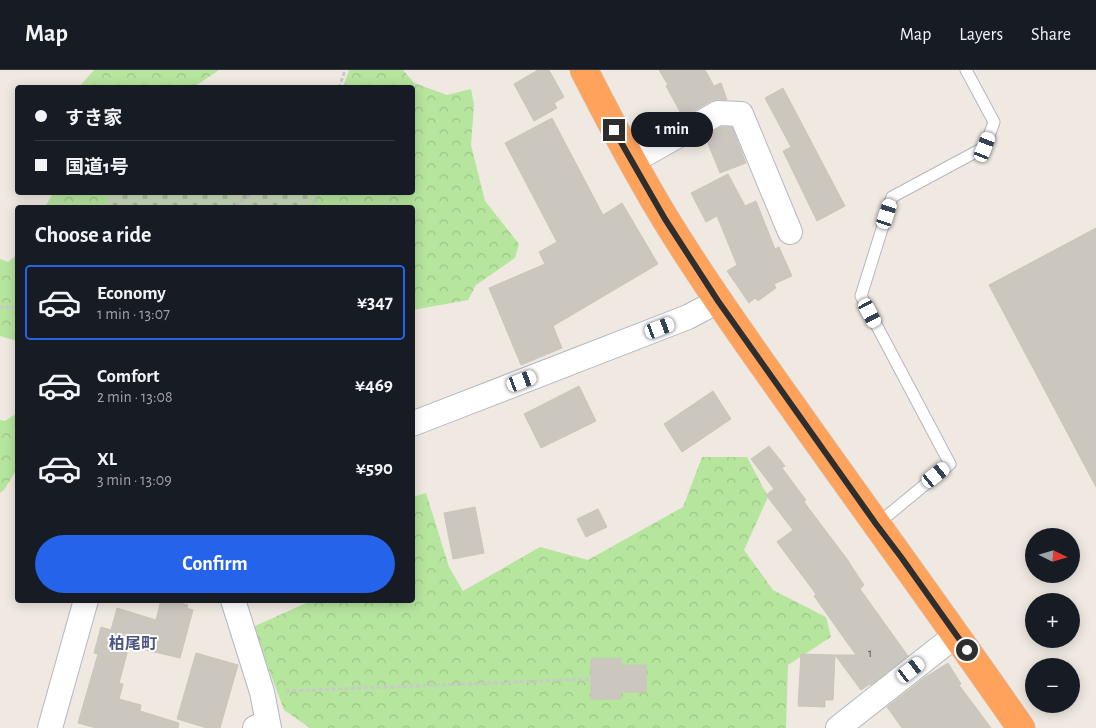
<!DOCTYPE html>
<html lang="en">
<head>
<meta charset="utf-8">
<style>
	body { margin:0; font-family:"Alegreya Sans","Noto Sans JP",sans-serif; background:#242831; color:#f1f3f6; height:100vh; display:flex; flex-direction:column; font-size:19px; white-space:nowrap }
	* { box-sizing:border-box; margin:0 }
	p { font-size:16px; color:#9ea1a6 }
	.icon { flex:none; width:28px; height:28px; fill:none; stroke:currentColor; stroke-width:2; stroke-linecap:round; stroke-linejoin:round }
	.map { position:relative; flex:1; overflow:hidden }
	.side { position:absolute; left:15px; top:135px; width:400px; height:398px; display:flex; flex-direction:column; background:#171b24; border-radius:5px; box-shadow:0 2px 12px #0003 }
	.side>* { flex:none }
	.guide { position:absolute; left:15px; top:15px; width:400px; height:110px; border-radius:5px; box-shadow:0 2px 12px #0003; display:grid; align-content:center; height:110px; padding:0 20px; background:#171b24 }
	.needle { width:32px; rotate:95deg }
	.controls { position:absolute; left:1025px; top:458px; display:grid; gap:10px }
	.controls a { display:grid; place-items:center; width:55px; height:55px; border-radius:50%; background:#171b24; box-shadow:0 2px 12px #0003; font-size:25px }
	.end { position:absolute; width:22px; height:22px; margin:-11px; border:6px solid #2e2e2e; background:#fff; box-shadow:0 0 0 2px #fff }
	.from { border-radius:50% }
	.bubble { position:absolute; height:35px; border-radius:18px; background:#171b24; box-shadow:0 2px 12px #0003; font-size:16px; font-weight:700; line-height:35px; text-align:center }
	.car { position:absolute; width:15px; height:30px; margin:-15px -8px; border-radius:6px; box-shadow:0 0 4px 1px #0007; background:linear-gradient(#fff 24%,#345 0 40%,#fff 0 76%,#345 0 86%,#fff 0) }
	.guide b { display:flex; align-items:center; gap:18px; height:48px; font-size:19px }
	.guide b+b { border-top:1px solid #363941 }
	.guide i { width:12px; height:12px; background:#f1f3f6 }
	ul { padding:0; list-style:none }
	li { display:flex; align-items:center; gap:15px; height:75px; margin:0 10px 8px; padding:0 10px; border:2px solid transparent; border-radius:5px }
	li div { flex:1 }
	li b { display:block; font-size:19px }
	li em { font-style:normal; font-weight:700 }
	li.selected { border-color:#2563eb }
	li>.icon { width:45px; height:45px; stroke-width:1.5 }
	h2 { padding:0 20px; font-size:22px; line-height:60px }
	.cta { display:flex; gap:10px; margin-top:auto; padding:10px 20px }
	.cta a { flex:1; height:58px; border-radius:30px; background:#2563eb; color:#fff; font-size:20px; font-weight:700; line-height:58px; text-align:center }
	header { display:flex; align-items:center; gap:30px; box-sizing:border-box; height:70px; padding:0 25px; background:#171b24; border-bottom:1px solid #363941 }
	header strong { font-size:24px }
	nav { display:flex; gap:28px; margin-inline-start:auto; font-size:18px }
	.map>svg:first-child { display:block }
</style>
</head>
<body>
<header>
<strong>Map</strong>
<nav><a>Map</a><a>Layers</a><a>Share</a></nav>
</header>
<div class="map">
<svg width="1096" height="658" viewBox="0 0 1096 658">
	<defs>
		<pattern id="forest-crowns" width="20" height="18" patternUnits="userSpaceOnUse" patternTransform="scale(1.25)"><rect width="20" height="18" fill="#b6e59e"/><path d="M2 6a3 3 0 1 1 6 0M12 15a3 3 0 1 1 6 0" fill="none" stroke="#9dc588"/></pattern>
		<pattern id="cemetery-stones" width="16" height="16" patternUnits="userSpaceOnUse" patternTransform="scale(1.25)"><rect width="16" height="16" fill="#c8d9b8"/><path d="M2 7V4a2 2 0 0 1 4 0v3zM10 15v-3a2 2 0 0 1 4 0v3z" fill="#acbb9e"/></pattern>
	</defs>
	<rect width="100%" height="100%" fill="#efe9e1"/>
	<!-- forest -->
	<g fill="url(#forest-crowns)">
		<path d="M94,0h125l-25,17h-115z"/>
		<path d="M349,0h54l11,13 33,12 24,-6 3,16 -3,40 14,56 34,43 -4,14 -39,27 -8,15 -55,10 -1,-102h-114l7,-15 107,-1v-104l-69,-1z"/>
		<path d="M53,123v-1l56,1 -4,14h-60z"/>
		<path d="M17,185v86l-17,-5v-77l8,3z"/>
		<path d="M17,343v56l-13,21 -4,3v-73l5,1z"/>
		<path d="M702,387h45l21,40 -24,53 29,40 53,27 5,20 -43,28 -2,63h-476l-26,-18 -31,-83 60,-27h99l1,-103 13,-4 23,74 14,24 77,-44 48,13 95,-53z"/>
	</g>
	<!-- cemetery -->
	<path fill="url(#cemetery-stones)" d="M109,123v-1l206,1 -8,14h-202z"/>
	<!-- building -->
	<g fill="#cbc7bf" stroke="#cbc5ba">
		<path d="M538,0h11l15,27 -10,6 3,5 -23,13 -20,-37z"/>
		<path d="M659,0h46l9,16 7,-3 6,17 -8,-1 -8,2 -28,16 -17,-31 2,-1z"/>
		<path d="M783,18l62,118 -28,15 -34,-70 8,-4 -26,-49z"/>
		<path d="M552,48l51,97 19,-12 36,61 -105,62 9,22 -41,17 -32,-77 56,-24 -6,-12 18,-10 -52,-99z"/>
		<path d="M721,57h11l14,36 -26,10 -15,-37z"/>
		<path d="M728,104l17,32 11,-5 19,48 4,-2 13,29 -18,8 2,4 -18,13 -3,-3 -6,5 -22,-32 10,-6 -20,-49 -11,6 -15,-29z"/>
		<path d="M1096,158v259l-107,-202z"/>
		<path d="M579,316l17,35 -55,27 -17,-34z"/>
		<path d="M713,321l18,28 -49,33 -18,-28z"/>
		<path d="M769,376l16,20 -3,2 24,32 -2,2 46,61v1l14,21 -4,4 48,67 -37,29 -1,-1 -9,6 -26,-35h21l-42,-59 2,-2 -39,-52 16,-12 -27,-35 8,-6 -23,-30z"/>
		<path d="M475,437l9,46 -31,6 -9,-46z"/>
		<path d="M598,439l9,18 -21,10 -9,-18z"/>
		<path d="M161,530h9l18,5 -1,3 6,2 -13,48 -51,-12 -10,37 4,1 -4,15 22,6 -1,6 39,12 -1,5h-82l-18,-5 20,-69 -4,-1 7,-26 10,3 6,-22 39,12z"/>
		<path d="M196,583l42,12 -18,63h-13l-30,-9z"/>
		<path d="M801,584l34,1 -2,45h-8v7l-27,-1z"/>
		<path d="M621,588v7h25v27h-25v7h-30v-40z"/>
		<path d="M948,593l13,21 -2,1 32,43h-89l-15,-21 37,-29z"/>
	</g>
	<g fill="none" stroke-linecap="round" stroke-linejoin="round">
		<!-- lane casing -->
		<g stroke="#b4b7c1" stroke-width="13">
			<path id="lane" d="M876,455l74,-61 -89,-168 31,-99 93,-50 9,-25 -28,-52"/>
		</g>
		<!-- street casing -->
		<g stroke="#b4b7c1" stroke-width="26">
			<g id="street">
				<path d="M633,91l85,-48 23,1 49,118"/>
				<path d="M412,354l276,-107 30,-16"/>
				<path d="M233,530l29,92 7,36 -10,-2 -4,2"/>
				<path d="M50,658l36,-128"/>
				<path d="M838,658l118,-93"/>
			</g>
		</g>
		<!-- highway casing -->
		<g stroke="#c9c9c9" stroke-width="29">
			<path id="highway" d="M584,0c26,51 52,101 82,150 40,65 85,128 129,190 75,106 152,211 226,318"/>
		</g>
		<!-- path -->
		<g stroke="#c9c9c9" stroke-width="3" stroke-dasharray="4 2.5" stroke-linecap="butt">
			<path d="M339,18l6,-18"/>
			<path d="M230,138l25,-16"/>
			<path d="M311,138l9,-16"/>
			<path d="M0,237l18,1"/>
			<path d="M286,621l305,-12"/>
		</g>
		<!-- lane -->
		<use href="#lane" stroke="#fff" stroke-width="11"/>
		<!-- street -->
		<use href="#street" stroke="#fff" stroke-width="24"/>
		<!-- highway -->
		<use href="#highway" stroke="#ffa35c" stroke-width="28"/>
	</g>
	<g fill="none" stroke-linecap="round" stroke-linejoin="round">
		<!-- route -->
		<path stroke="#2e2e2e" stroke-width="6" d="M614,60l51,89 53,82 158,223 25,33 66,93"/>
	</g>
	<g text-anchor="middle" stroke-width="4" stroke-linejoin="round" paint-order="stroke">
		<!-- number labels -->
		<g font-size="12" fill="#555452">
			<text x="870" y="587">1</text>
		</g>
		<!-- neighbourhood labels -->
		<g font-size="16" font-weight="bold" fill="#4d5680" stroke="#fff">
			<text x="133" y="579">柏尾町</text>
		</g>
	</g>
</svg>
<div class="controls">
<a><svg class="needle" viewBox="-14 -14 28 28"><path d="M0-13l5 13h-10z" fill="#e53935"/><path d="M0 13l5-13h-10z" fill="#9ea1a6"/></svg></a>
<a>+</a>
<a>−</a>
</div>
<i class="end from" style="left:967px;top:580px"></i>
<i class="end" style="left:614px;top:60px"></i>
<div class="bubble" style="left:631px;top:42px;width:82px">1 min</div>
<i class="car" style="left:985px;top:77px;rotate:21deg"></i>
<i class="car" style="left:887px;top:144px;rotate:18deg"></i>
<i class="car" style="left:870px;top:243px;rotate:152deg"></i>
<i class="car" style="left:660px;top:258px;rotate:69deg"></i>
<i class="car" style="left:522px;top:311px;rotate:69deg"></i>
<i class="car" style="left:936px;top:405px;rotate:51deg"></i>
<i class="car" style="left:911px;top:600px;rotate:52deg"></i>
<div class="guide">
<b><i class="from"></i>すき家</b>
<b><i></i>国道1号</b>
</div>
<section class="side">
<h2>Choose a ride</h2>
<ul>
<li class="selected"><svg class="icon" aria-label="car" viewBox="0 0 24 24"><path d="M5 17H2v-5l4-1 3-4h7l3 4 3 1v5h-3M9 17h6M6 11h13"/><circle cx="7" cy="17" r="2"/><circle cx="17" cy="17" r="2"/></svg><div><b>Economy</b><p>1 min · 13:07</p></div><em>¥347</em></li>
<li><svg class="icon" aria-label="car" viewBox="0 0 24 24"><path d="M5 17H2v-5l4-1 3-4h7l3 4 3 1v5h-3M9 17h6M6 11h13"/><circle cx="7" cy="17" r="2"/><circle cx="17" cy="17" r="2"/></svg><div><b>Comfort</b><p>2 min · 13:08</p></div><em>¥469</em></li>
<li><svg class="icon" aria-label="car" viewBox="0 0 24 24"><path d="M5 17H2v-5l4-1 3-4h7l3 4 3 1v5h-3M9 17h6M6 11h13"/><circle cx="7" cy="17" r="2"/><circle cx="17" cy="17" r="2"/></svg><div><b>XL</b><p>3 min · 13:09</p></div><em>¥590</em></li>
</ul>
<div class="cta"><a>Confirm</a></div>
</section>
</div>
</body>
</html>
